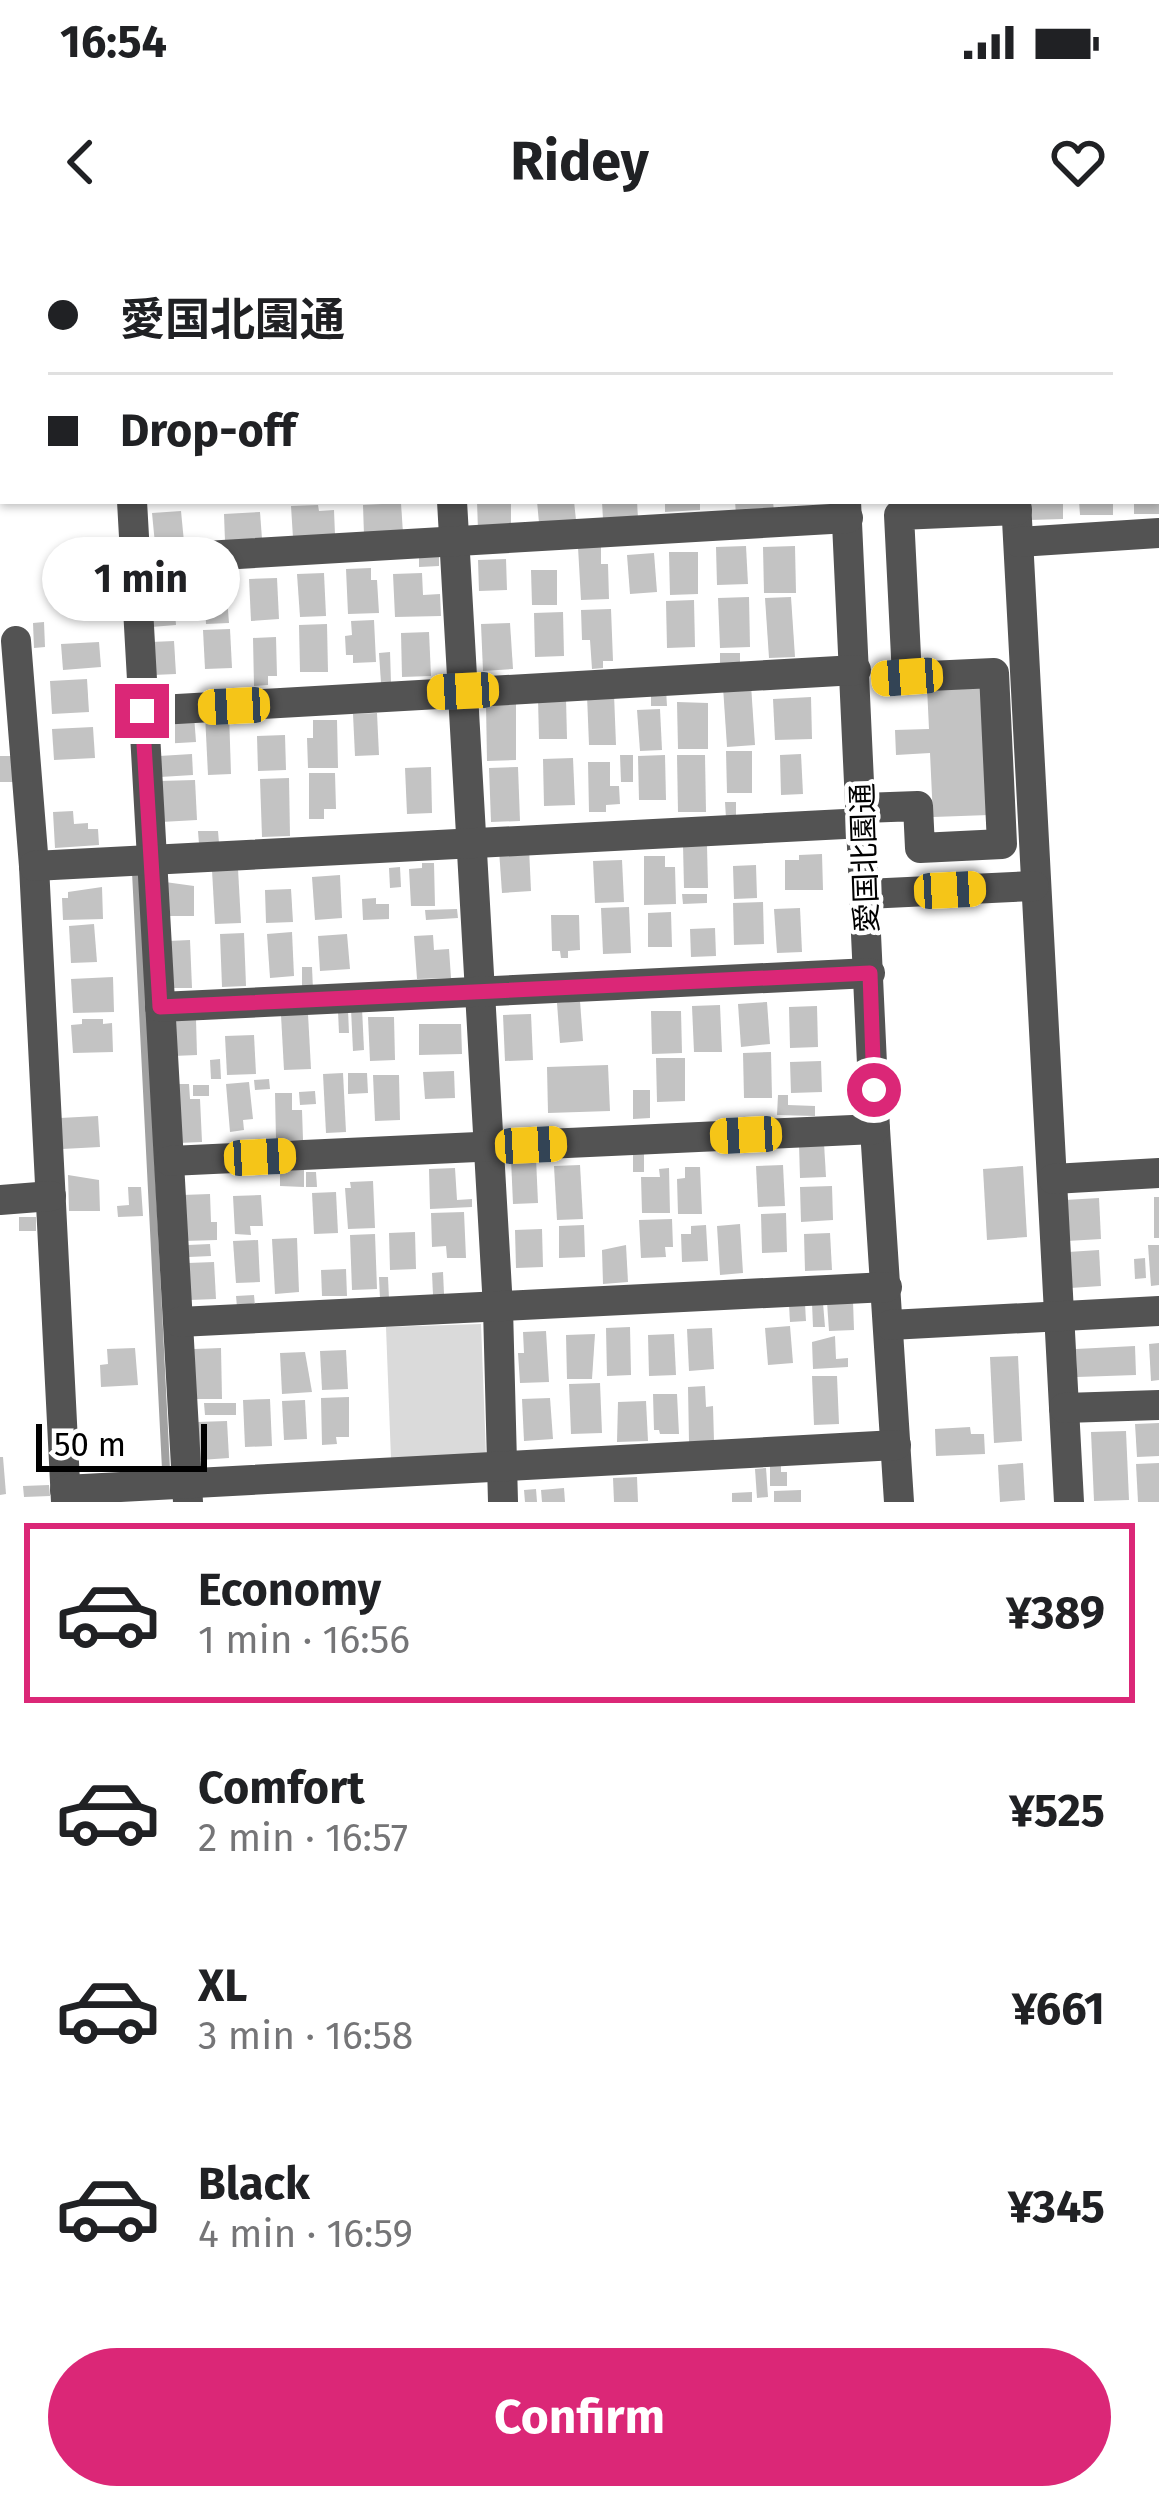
<!DOCTYPE html>
<html lang="en">
<head>
<meta charset="utf-8">
<style>
	body { margin:0; font-family:"Fira Sans","Noto Sans JP",sans-serif; background:#f6f6f6; color:#202124; height:100vh; display:flex; flex-direction:column; font-size:45px; white-space:nowrap }
	* { box-sizing:border-box; margin:0 }
	p { font-size:39px; color:#757577 }
	.icon { flex:none; width:66px; height:66px; fill:none; stroke:currentColor; stroke-width:2; stroke-linecap:round; stroke-linejoin:round }
	.map { position:relative; height:1262px; overflow:hidden }
	.drawer { display:flex; flex-direction:column; background:#fff; flex:1 }
	.drawer>* { flex:none }
	.guide { position:absolute; left:0px; top:0px; width:1161px; height:264px; box-shadow:0 3px 9px #0004; display:grid; align-content:center; height:264px; padding:0 48px; background:#fff }
	.scale { position:absolute; left:36px; bottom:30px; width:171px; box-sizing:border-box; padding-left:12px; border:6px solid #000; border-top:0; font-size:33px; line-height:42px; white-space:nowrap; color:#000; -webkit-text-stroke:9px #fff; paint-order:stroke }
	.end { position:absolute; width:54px; height:54px; margin:-27px; border:15px solid #db2777; background:#fff; box-shadow:0 0 0 6px #fff }
	.from { border-radius:50% }
	.bubble { position:absolute; height:84px; border-radius:42px; background:#fff; box-shadow:0 3px 9px #0004; font-size:39px; font-weight:700; line-height:84px; text-align:center }
	.car { position:absolute; width:36px; height:72px; margin:-36px -18px; border-radius:15px; box-shadow:0 0 9px 3px #0007; background:linear-gradient(#f5c518 24%,#345 0 40%,#f5c518 0 76%,#345 0 86%,#f5c518 0) }
	.guide b { display:flex; align-items:center; gap:42px; height:114px; font-size:45px }
	.guide b+b { border-top:3px solid #e0e0e0 }
	.guide i { width:30px; height:30px; background:#202124 }
	ul { padding:21px 0 0; list-style:none }
	li { display:flex; align-items:center; gap:36px; height:180px; margin:0 24px 18px; padding:0 24px; border:6px solid transparent; border-radius:0px }
	li div { flex:1 }
	li b { display:block; font-size:45px }
	li em { font-style:normal; font-weight:700 }
	li.current { border-color:#db2777 }
	li>.icon { width:108px; height:108px; stroke-width:1.5 }
	.action { display:flex; gap:24px; margin-top:auto; padding:24px 48px }
	.action a { flex:1; height:138px; border-radius:72px; background:#db2777; color:#fff; font-size:48px; font-weight:700; line-height:138px; text-align:center }
	.status { display:flex; justify-content:space-between; align-items:center; height:84px; padding:0 60px; background:#fff; direction:ltr }
	.status svg { height:33px; fill:currentColor }
	header { display:flex; justify-content:space-between; align-items:center; height:156px; padding:0 48px; background:#fff; font-size:54px; font-weight:700 }
	.map>svg:first-child { display:block }
</style>
</head>
<body>
<div class="status"><b>16:54</b><svg viewBox="0 0 49 12"><path d="M0 12V9h3v3zM5 12V6h3v6zM10 12V3h3v9zM15 12V0h3v12zM26 1h20v11H26zM47 4h2v5h-2z"/></svg></div>
<header><svg class="icon" aria-label="back" viewBox="0 0 24 24"><path d="M15 5l-7 7 7 7"/></svg>Ridey<svg class="icon" aria-label="heart" viewBox="0 0 24 24"><path d="M12 20l-8-8c-3-5 5-10 8-4 3-6 11-1 8 4z"/></svg></header>
<div class="map">
<svg width="1159" height="1262" viewBox="0 0 1159 1262">
	<rect width="100%" height="100%" fill="#fff"/>
	<!-- green -->
	<path fill="#dadada" d="M481,1084l5,132 -95,3 -5,-132z"/>
	<g fill="none" stroke-linecap="round" stroke-linejoin="round">
		<!-- stream -->
		<g stroke="#a1a1a1" stroke-width="8">
			<path d="M106,0l1,3"/>
			<path d="M136,632l30,597"/>
		</g>
	</g>
	<!-- building -->
	<g fill="#c3c3c3">
		<path d="M477,261h34v27l-33,2z"/>
		<path d="M537,261h37l2,19 -37,3z"/>
		<path d="M602,261h35l1,17 -35,2z"/>
		<path d="M665,261h35v9l-35,2z"/>
		<path d="M735,261h38l1,11 -38,3z"/>
		<path d="M1029,261h34v18l-34,1z"/>
		<path d="M1079,261h34v14h-33z"/>
		<rect x="1134" y="261" width="25" height="13"/>
		<path d="M401,263l2,30 -39,2 -1,-30z"/>
		<path d="M318,265l1,6 15,-1 1,25 -42,3 -2,-32z"/>
		<path d="M181,271l3,31 -29,2 -3,-31z"/>
		<path d="M260,272l2,27 -37,2 -1,-27z"/>
		<path d="M601,306v18h7l1,35 -28,1 -3,-53z"/>
		<path d="M746,306l2,38 -31,1 -1,-38z"/>
		<path d="M795,306l1,47h-32l-1,-46z"/>
		<path d="M669,312h29v42l-28,1z"/>
		<path d="M654,313l3,39 -27,2 -3,-39z"/>
		<path d="M439,316v10l-20,1v-10z"/>
		<path d="M506,319l1,31 -28,1 -1,-31z"/>
		<path d="M371,328v12h6l2,33 -31,1 -2,-45z"/>
		<path d="M531,330h26v35h-25z"/>
		<path d="M324,333l2,43 -26,1 -3,-43z"/>
		<path d="M422,333l1,22 17,-1 1,22 -46,1 -2,-43z"/>
		<path d="M277,338l2,41 -28,2 -2,-42z"/>
		<path d="M226,344l3,39 -23,1 -2,-39z"/>
		<path d="M173,345l3,40 -25,2 -3,-40z"/>
		<path d="M749,357l1,50 -30,1 -2,-50z"/>
		<path d="M791,357l4,60 -26,1 -4,-60z"/>
		<path d="M694,360l1,47 -28,1 -1,-47z"/>
		<path d="M611,369l2,52h-10v7l-11,1 -2,-29h-8l-1,-30z"/>
		<path d="M563,372l1,44 -29,1 -1,-44z"/>
		<path d="M374,380l2,42 -23,1v-8h-7l-1,-19 7,-1 -1,-14z"/>
		<path d="M44,382l1,25 -11,1 -1,-25z"/>
		<path d="M510,383l3,46 -30,2 -2,-47z"/>
		<path d="M327,384l1,48h-28l-1,-47z"/>
		<path d="M230,389l2,39 -27,1 -2,-39z"/>
		<path d="M429,392l2,44 -29,1 -1,-44z"/>
		<path d="M276,397l1,39h-9v9l-14,1 -1,-48z"/>
		<path d="M174,401l2,33 -23,1 -2,-33z"/>
		<path d="M99,402l2,25 -38,3 -2,-26z"/>
		<path d="M390,412l1,31h-10l-2,-30z"/>
		<path d="M720,413h20v11l-20,1z"/>
		<path d="M87,439l2,33 -37,2 -2,-33z"/>
		<path d="M166,439l1,17h-12l-1,-16z"/>
		<path d="M751,445l4,60 -28,2 -4,-60z"/>
		<path d="M983,445l6,130 -56,2 -3,-64 -34,2 -1,-25 34,-1 -2,-42z"/>
		<path d="M666,449l1,17h-16v-16z"/>
		<path d="M614,454l2,51h-27l-2,-50z"/>
		<path d="M811,457l1,42 -37,1 -2,-41z"/>
		<path d="M538,458h28l1,41h-28z"/>
		<path d="M677,462l31,1v46h-30z"/>
		<path d="M486,464h30v56l-29,1z"/>
		<path d="M660,469l2,41 -22,1 -3,-41z"/>
		<path d="M229,473l2,61 -23,1 -3,-61z"/>
		<path d="M377,473l2,42 -24,1 -2,-42z"/>
		<path d="M194,475l2,27 -35,2 -1,-27z"/>
		<path d="M313,480h24l1,48h-30l-1,-30h6z"/>
		<path d="M93,487l2,31 -41,2 -2,-31z"/>
		<path d="M285,495l1,35 -28,1 -1,-35z"/>
		<path d="M726,511h26v42h-25z"/>
		<path d="M192,514l1,21 -33,2 -1,-21z"/>
		<path d="M801,514l2,40 -22,1 -1,-40z"/>
		<path d="M620,515h13v27h-12z"/>
		<path d="M665,515l1,45h-27l-1,-44z"/>
		<path d="M677,515h28l1,57h-28z"/>
		<rect x="0" y="516" width="15" height="26"/>
		<path d="M573,518l2,47 -31,1 -1,-47z"/>
		<path d="M588,522h22v24h9l1,18 -14,1v7h-17z"/>
		<path d="M431,527l1,46 -25,1 -2,-46z"/>
		<path d="M518,527l2,54 -29,1 -2,-54z"/>
		<path d="M309,533h26l1,36h-12v10h-15z"/>
		<path d="M289,538l1,58 -28,1 -2,-58z"/>
		<path d="M195,540l2,40 -36,2 -2,-41z"/>
		<path d="M725,562h11v16h-10z"/>
		<path d="M73,571l1,13 14,-1v6h10l1,16 -44,3 -2,-36z"/>
		<path d="M198,591h20l1,12 -20,1z"/>
		<path d="M683,605h24l1,43h-24z"/>
		<path d="M529,608l2,43 -29,2 -3,-43z"/>
		<path d="M822,614l1,36h-38v-30h14v-5z"/>
		<path d="M644,616h21v11h10l1,37 -32,1z"/>
		<path d="M622,620l2,42 -29,1 -2,-42z"/>
		<path d="M422,623h12l1,43h-24l-2,-37 13,-1z"/>
		<path d="M756,625l1,33 -23,1 -1,-33z"/>
		<path d="M400,627l1,20 -11,1 -1,-20z"/>
		<path d="M238,629l3,54 -26,1 -3,-54z"/>
		<path d="M340,635l2,43 -27,2 -3,-43z"/>
		<path d="M165,642l29,4v30h-28z"/>
		<path d="M102,647l1,32 -40,1 -1,-22h6v-6z"/>
		<path d="M291,649l2,33 -27,1 -1,-33z"/>
		<path d="M682,654h25v9l-24,1z"/>
		<path d="M376,658v6h13v15l-26,1 -1,-21z"/>
		<path d="M763,662l1,42 -30,1 -1,-42z"/>
		<path d="M629,667l2,46 -28,1 -2,-46z"/>
		<path d="M800,668l2,44 -25,1 -3,-44z"/>
		<path d="M457,669l1,9 -32,2 -1,-10z"/>
		<path d="M671,672l1,35h-24v-34z"/>
		<path d="M551,675h28l1,35 -12,1v7h-7l-1,-7h-8z"/>
		<path d="M94,684l3,38 -26,1 -2,-37z"/>
		<path d="M715,688l1,28 -25,1 -1,-28z"/>
		<path d="M292,692l2,44 -24,2 -3,-44z"/>
		<path d="M244,693l2,53 -24,1 -2,-53z"/>
		<path d="M347,694l3,35 -30,2 -2,-35z"/>
		<path d="M433,695l1,15 15,-1 2,29 -34,1 -3,-43z"/>
		<path d="M190,700l2,48h-23l-1,-47z"/>
		<path d="M302,727h10l1,23 -11,1z"/>
		<path d="M113,737l1,35 -41,1 -2,-34z"/>
		<path d="M580,761l3,40 -23,2 -3,-40z"/>
		<path d="M767,762l3,42 -29,3 -3,-43z"/>
		<path d="M720,765l2,47h-28l-2,-46z"/>
		<path d="M817,766l1,41 -28,1 -1,-41z"/>
		<path d="M362,768l2,42 -11,1 -2,-42z"/>
		<path d="M348,770l1,23h-10l-1,-22z"/>
		<path d="M651,771h30l1,42 -30,1z"/>
		<path d="M308,774l3,55 -27,1 -3,-55z"/>
		<path d="M531,774l2,46 -28,1 -2,-46z"/>
		<path d="M368,777h26l1,43 -25,1z"/>
		<path d="M82,779h21v5l9,-1 1,29 -40,1 -2,-28 11,-1z"/>
		<path d="M176,779h20l1,36 -24,1z"/>
		<path d="M419,784h42l1,30 -43,1z"/>
		<path d="M254,795l2,39 -29,1 -2,-39z"/>
		<path d="M771,812l1,46h-28l-1,-45z"/>
		<path d="M656,818h29v43l-28,1z"/>
		<path d="M220,819l1,20h-10l-1,-19z"/>
		<path d="M821,821l1,31 -31,1 -1,-31z"/>
		<path d="M608,825l2,46 -62,2 -1,-46z"/>
		<path d="M454,831l1,27 -30,1 -2,-27z"/>
		<path d="M343,833l3,59 -20,1 -3,-59z"/>
		<path d="M348,833h19l1,20 -20,1z"/>
		<path d="M373,835h26l1,45 -25,1z"/>
		<path d="M269,839l1,10 -15,1 -1,-10z"/>
		<path d="M249,842l4,37 -10,1 1,10 -14,2 -4,-48z"/>
		<path d="M176,844h13l1,15h10l2,43 -24,1z"/>
		<rect x="193" y="845" width="16" height="11"/>
		<path d="M633,850h17v28l-17,1z"/>
		<path d="M315,851l1,13 -16,1 -1,-13z"/>
		<path d="M275,853h17v17h10l1,30h-27z"/>
		<path d="M778,855h10v10l27,1v10l-38,-1z"/>
		<path d="M98,876l2,31 -38,2 -2,-31z"/>
		<path d="M824,903l2,34 -26,1 -1,-34z"/>
		<rect x="633" y="912" width="11" height="20"/>
		<path d="M536,918l2,45 -25,1 -2,-45z"/>
		<path d="M580,925l3,54 -26,1 -3,-54z"/>
		<path d="M783,925l2,41 -27,1 -2,-41z"/>
		<path d="M1023,926l4,71 -40,3 -4,-71z"/>
		<path d="M685,927h15l2,47h-24l-1,-35 8,-1z"/>
		<path d="M455,928l2,32 15,-1v8l-42,2 -1,-40z"/>
		<path d="M669,928l1,45h-28l-1,-36h19l-1,-8z"/>
		<path d="M280,929l24,1v17l-24,-1z"/>
		<path d="M306,932h10l1,15h-11z"/>
		<path d="M68,935l31,5 1,31h-31z"/>
		<path d="M373,941l2,47 -27,1 -3,-41h6l-1,-6z"/>
		<path d="M832,946l1,34 -32,2 -1,-35z"/>
		<path d="M128,947h13l2,29 -25,1 -1,-11 12,-1z"/>
		<path d="M336,952l2,41 -24,1 -2,-41z"/>
		<path d="M210,954l1,28h6v18l-33,1 -2,-46z"/>
		<path d="M261,955l2,31h-13l1,9 -16,-1 -2,-38z"/>
		<rect x="1154" y="957" width="5" height="41"/>
		<path d="M1099,958l2,41 -34,2 -2,-41z"/>
		<path d="M464,972l2,46h-19l-1,-12 -14,1 -1,-34z"/>
		<path d="M786,973l1,39 -25,1 -1,-39z"/>
		<rect x="19" y="977" width="17" height="14"/>
		<path d="M672,979l1,28h-8l1,10 -25,1 -2,-38z"/>
		<path d="M740,984l3,49 -23,2 -3,-49z"/>
		<path d="M584,985l1,32 -26,1v-32z"/>
		<path d="M706,985l2,36 -26,1 -1,-28h10v-8z"/>
		<path d="M542,989l1,38 -27,1 -1,-38z"/>
		<path d="M415,992l1,37 -26,1 -1,-37z"/>
		<path d="M830,993l2,37 -27,1 -1,-37z"/>
		<path d="M375,994l2,55 -25,1 -2,-55z"/>
		<path d="M297,998l2,54 -24,2 -3,-55z"/>
		<path d="M258,1000l2,42 -24,1 -3,-42z"/>
		<path d="M210,1004l1,12 -22,1 -1,-12z"/>
		<path d="M626,1005l2,37 -25,2 -1,-34z"/>
		<path d="M1148,1005h11v40l-8,1z"/>
		<path d="M1099,1010l2,36 -31,2 -2,-36z"/>
		<path d="M1145,1018l1,20 -11,1 -1,-20z"/>
		<path d="M214,1022l2,37 -27,1 -1,-37z"/>
		<path d="M346,1029l1,27h-25l-1,-26z"/>
		<path d="M443,1032l1,22 -11,1 -1,-22z"/>
		<path d="M379,1037h9l1,22h-9z"/>
		<path d="M254,1055l1,11 -18,1 -1,-11z"/>
		<path d="M853,1061l1,29 -25,1 -2,-29z"/>
		<path d="M812,1063h11l2,24h-12z"/>
		<path d="M805,1064l1,17 -16,1 -1,-17z"/>
		<path d="M790,1086l3,37 -25,2 -3,-37z"/>
		<path d="M630,1087l1,48 -24,1 -1,-48z"/>
		<path d="M712,1088l2,41 -25,2 -2,-42z"/>
		<path d="M546,1091l3,51 -29,1 -2,-30h6l-1,-21z"/>
		<path d="M595,1094l-3,45h-25l-1,-44z"/>
		<path d="M674,1094l2,41 -27,1 -1,-41z"/>
		<path d="M835,1096l1,23 12,-1v9l-35,2 -1,-27z"/>
		<path d="M1159,1103v37l-8,1 -2,-37z"/>
		<path d="M1135,1106l1,29 -59,2 -1,-28z"/>
		<path d="M135,1108l3,37 -37,2 -1,-22 8,-1 -1,-15z"/>
		<path d="M221,1108l1,51h-27l-1,-50z"/>
		<path d="M346,1110l2,39 -26,1 -2,-39z"/>
		<path d="M305,1112l7,40 -30,2 -2,-41z"/>
		<path d="M1018,1116l4,85 -28,2 -4,-86z"/>
		<path d="M812,1136h25l2,48 -25,1z"/>
		<path d="M600,1143l2,50 -31,1 -2,-50z"/>
		<path d="M705,1146l1,21 7,-1 1,35 -25,1 -1,-55z"/>
		<path d="M653,1154h24l2,40h-19l-1,-4h-5z"/>
		<path d="M349,1157v40h-13l1,7 -15,1 -1,-47z"/>
		<path d="M550,1158l3,41 -29,2 -2,-42z"/>
		<path d="M270,1159l2,47 -27,1 -2,-47z"/>
		<path d="M305,1160l2,39 -23,1 -2,-39z"/>
		<path d="M646,1161l2,40 -31,1 1,-40z"/>
		<path d="M204,1163h32v12h-31z"/>
		<path d="M227,1181l2,37 -29,2 -3,-38z"/>
		<path d="M1159,1183v33l-22,1 -2,-33z"/>
		<path d="M970,1187l1,7h13l1,20 -49,2 -1,-27z"/>
		<path d="M1126,1191l3,69 -35,1 -3,-69z"/>
		<path d="M0,1217h3l3,37 -6,1z"/>
		<path d="M1023,1223l2,37 -25,2 -2,-37z"/>
		<path d="M1159,1223v39h-21l-2,-38z"/>
		<path d="M770,1225h11v7h6v14h-17z"/>
		<path d="M766,1228l2,29 -11,1 -2,-29z"/>
		<path d="M637,1237l1,25h-24l-1,-24z"/>
		<path d="M49,1245l1,11 -26,1 -1,-11z"/>
		<path d="M564,1248l1,14h-23l-1,-12z"/>
		<path d="M536,1249l1,13h-12l-1,-12z"/>
		<path d="M801,1250v12h-27v-11z"/>
		<path d="M752,1252v10h-20v-9z"/>
	</g>
	<g fill="none" stroke-linecap="round" stroke-linejoin="round">
		<!-- minor -->
		<g stroke="#535353" stroke-width="30">
			<path d="M439,0v3"/>
			<path d="M831,0l1,3"/>
			<path d="M957,0l1,3"/>
			<path d="M1138,0v3"/>
			<path d="M122,3v-3"/>
			<path d="M1158,200h1"/>
			<path d="M132,261l56,1001"/>
			<path d="M452,261l46,807 5,194"/>
			<path d="M846,261l29,628 24,373"/>
			<path d="M1016,261l53,1001"/>
			<path d="M1019,302l140,-9"/>
			<path d="M136,320l712,-42"/>
			<path d="M16,401l18,225 32,636"/>
			<path d="M142,471l714,-41"/>
			<path d="M863,568l55,-2 2,42 82,-4 -8,-171 -87,4 -8,-162 118,-5"/>
			<path d="M34,626l830,-43"/>
			<path d="M866,654l168,-8"/>
			<path d="M160,767l710,-34"/>
			<path d="M170,921l705,-32"/>
			<path d="M1053,939l106,-6"/>
			<path d="M0,960l51,-4"/>
			<path d="M179,1082l708,-35"/>
			<path d="M890,1085l269,-14"/>
			<path d="M1064,1168l95,-3"/>
			<path d="M65,1250l831,-45"/>
		</g>
	</g>
	<g fill="none" stroke-linecap="round" stroke-linejoin="round">
		<!-- route -->
		<path stroke="#db2777" stroke-width="15" d="M142,471l18,296 710,-34 4,117"/>
	</g>
	<g text-anchor="middle" stroke-width="9" stroke-linejoin="round" paint-order="stroke">
		<!-- street labels -->
		<g font-size="30" fill="#000" stroke="#fff">
			<text transform="translate(865 618) rotate(-92)" y="10">愛国北園通</text>
		</g>
	</g>
</svg>
<div class="scale">50 m</div>
<i class="end from" style="left:874px;top:850px"></i>
<i class="end" style="left:142px;top:471px"></i>
<div class="bubble" style="left:42px;top:297px;width:198px">1 min</div>
<i class="car" style="left:907px;top:437px;rotate:266deg"></i>
<i class="car" style="left:463px;top:451px;rotate:267deg"></i>
<i class="car" style="left:234px;top:466px;rotate:267deg"></i>
<i class="car" style="left:950px;top:650px;rotate:87deg"></i>
<i class="car" style="left:746px;top:895px;rotate:267deg"></i>
<i class="car" style="left:531px;top:905px;rotate:87deg"></i>
<i class="car" style="left:260px;top:917px;rotate:87deg"></i>
<div class="guide">
<b><i class="from"></i>愛国北園通</b>
<b><i></i>Drop-off</b>
</div>
</div>
<section class="drawer">
<ul>
<li class="current"><svg class="icon" aria-label="car" viewBox="0 0 24 24"><path d="M5 17H2v-5l4-1 3-4h7l3 4 3 1v5h-3M9 17h6M6 11h13"/><circle cx="7" cy="17" r="2"/><circle cx="17" cy="17" r="2"/></svg><div><b>Economy</b><p>1 min · 16:56</p></div><em>¥389</em></li>
<li><svg class="icon" aria-label="car" viewBox="0 0 24 24"><path d="M5 17H2v-5l4-1 3-4h7l3 4 3 1v5h-3M9 17h6M6 11h13"/><circle cx="7" cy="17" r="2"/><circle cx="17" cy="17" r="2"/></svg><div><b>Comfort</b><p>2 min · 16:57</p></div><em>¥525</em></li>
<li><svg class="icon" aria-label="car" viewBox="0 0 24 24"><path d="M5 17H2v-5l4-1 3-4h7l3 4 3 1v5h-3M9 17h6M6 11h13"/><circle cx="7" cy="17" r="2"/><circle cx="17" cy="17" r="2"/></svg><div><b>XL</b><p>3 min · 16:58</p></div><em>¥661</em></li>
<li><svg class="icon" aria-label="car" viewBox="0 0 24 24"><path d="M5 17H2v-5l4-1 3-4h7l3 4 3 1v5h-3M9 17h6M6 11h13"/><circle cx="7" cy="17" r="2"/><circle cx="17" cy="17" r="2"/></svg><div><b>Black</b><p>4 min · 16:59</p></div><em>¥345</em></li>
</ul>
<div class="action"><a>Confirm</a></div>
</section>
</body>
</html>
